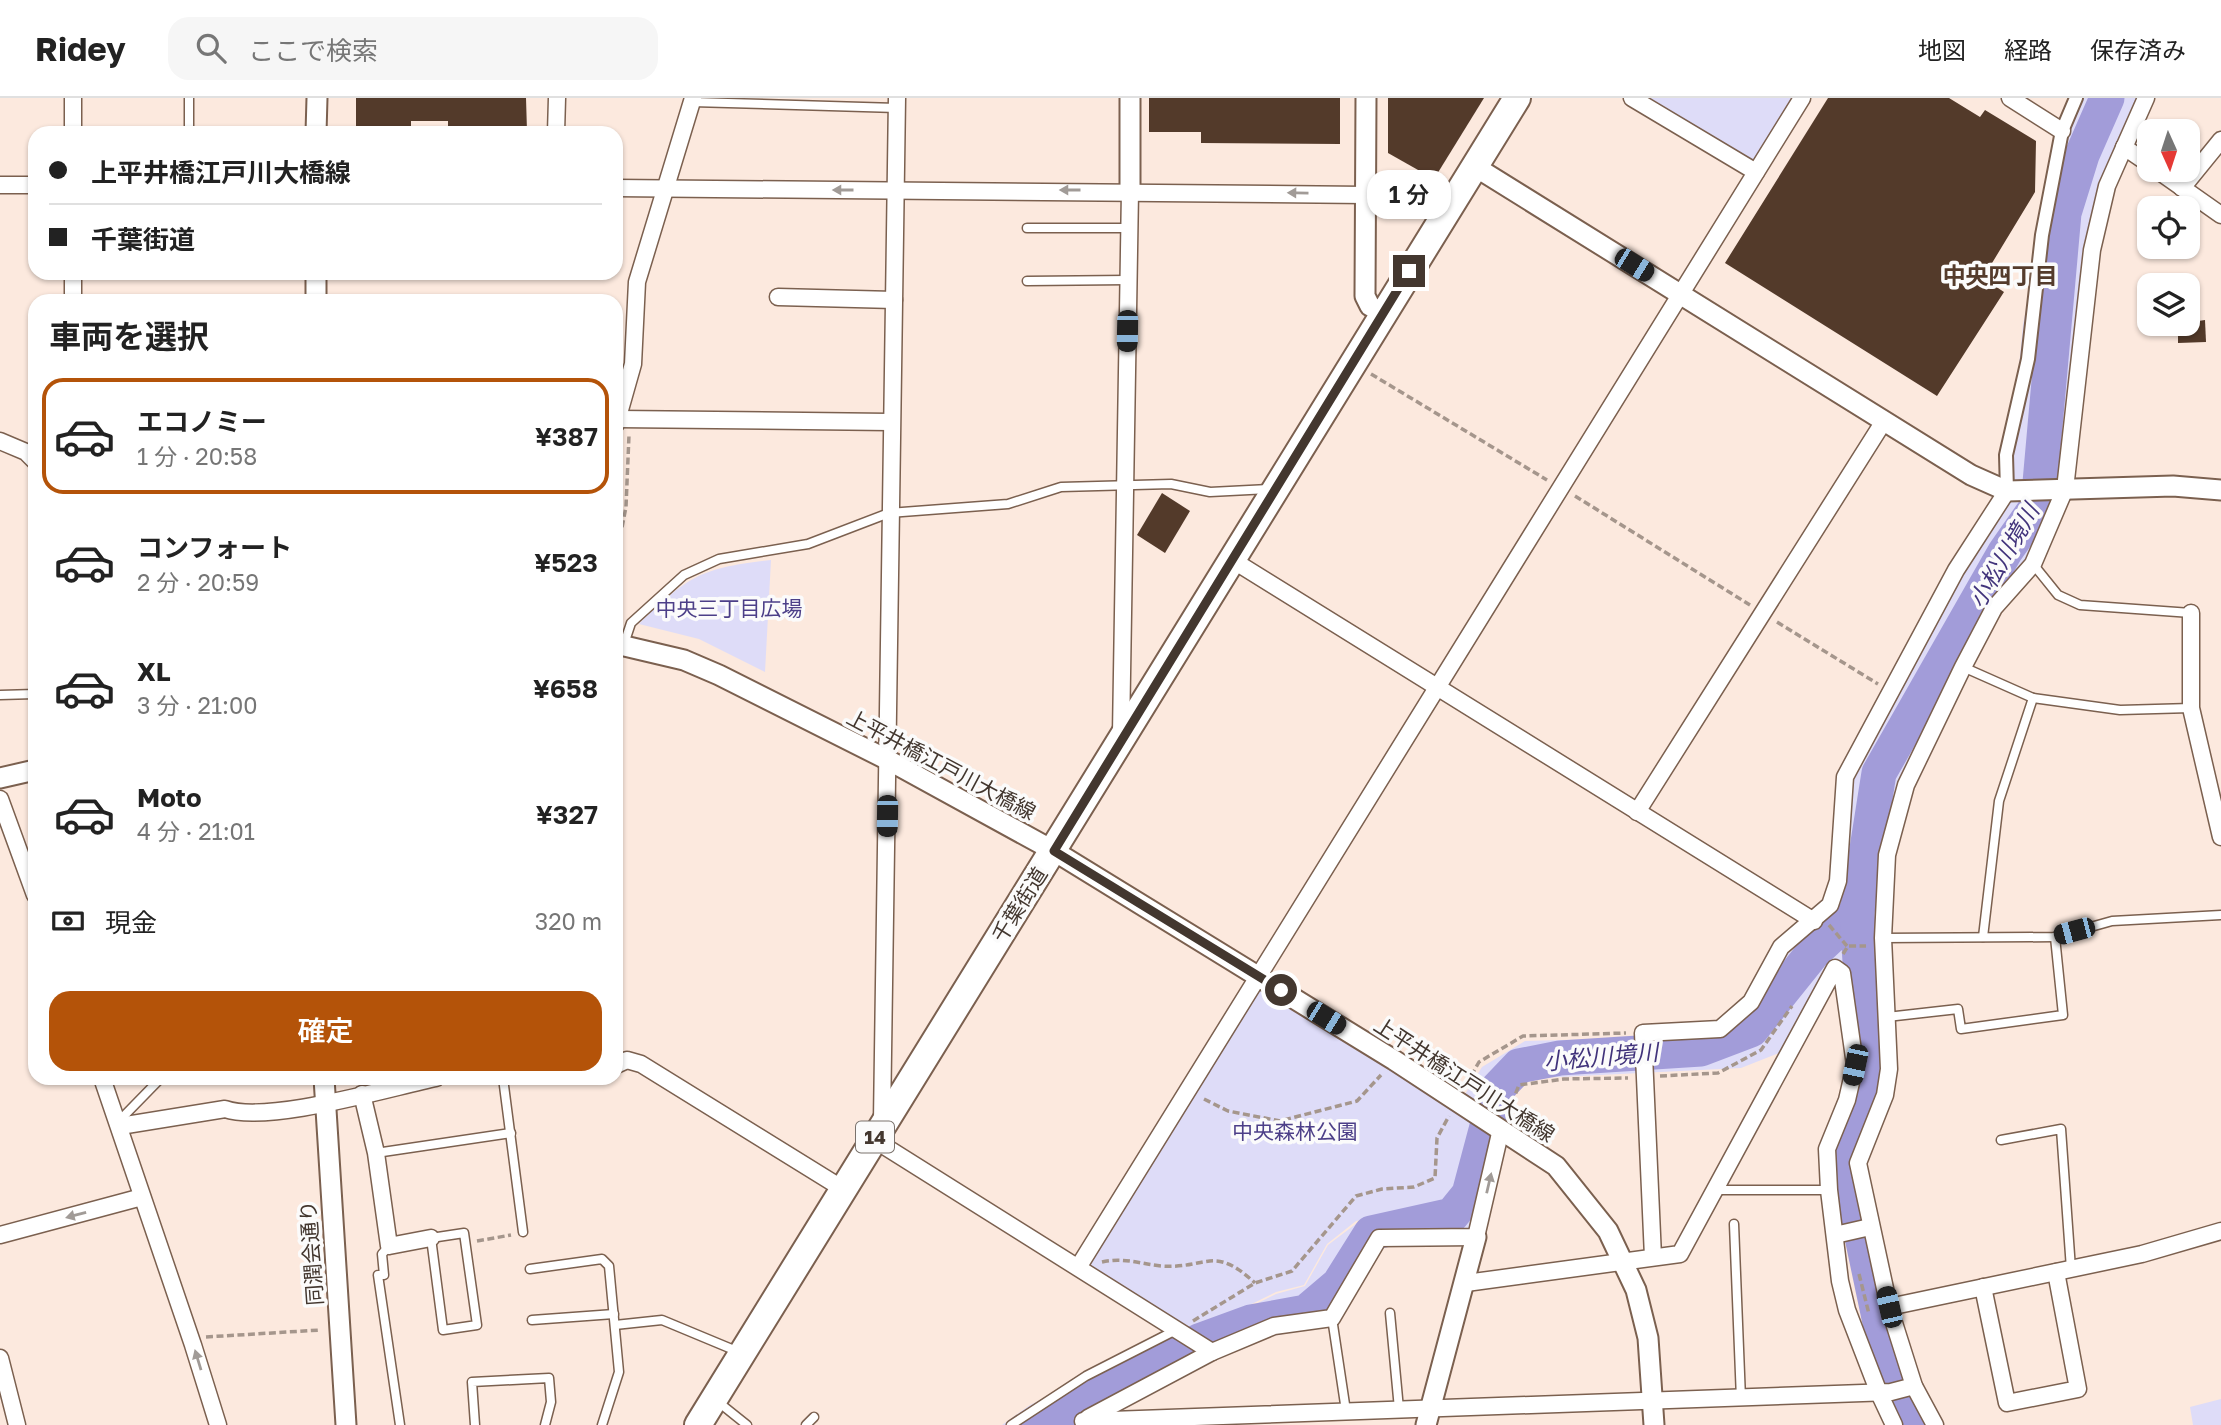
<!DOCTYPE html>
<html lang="ja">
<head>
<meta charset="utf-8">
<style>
	body { margin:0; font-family:"Golos Text","Noto Sans JP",sans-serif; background:#f6f6f6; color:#222; height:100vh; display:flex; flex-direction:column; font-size:26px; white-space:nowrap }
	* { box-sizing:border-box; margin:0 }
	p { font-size:23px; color:#767676 }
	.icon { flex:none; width:38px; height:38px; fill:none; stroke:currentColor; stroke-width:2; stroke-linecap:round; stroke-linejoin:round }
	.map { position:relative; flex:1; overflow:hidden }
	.panel { position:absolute; left:28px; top:196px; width:595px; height:791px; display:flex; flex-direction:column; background:#fff; border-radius:21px; box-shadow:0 2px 5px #0004 }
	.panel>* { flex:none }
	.hud { position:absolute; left:28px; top:28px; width:595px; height:154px; border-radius:21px; box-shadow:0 2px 5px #0004; display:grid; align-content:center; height:154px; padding:0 21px; background:#fff }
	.needle { width:46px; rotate:177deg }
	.controls { position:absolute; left:2137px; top:21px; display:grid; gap:14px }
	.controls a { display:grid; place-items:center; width:63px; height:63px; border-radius:14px; background:#fff; box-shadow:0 2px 5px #0004; font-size:35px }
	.end { position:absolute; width:32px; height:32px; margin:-16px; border:9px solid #43372f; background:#fff; box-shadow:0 0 0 4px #fff }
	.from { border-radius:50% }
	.bubble { position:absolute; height:49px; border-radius:21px; background:#fff; box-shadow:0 2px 5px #0004; font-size:23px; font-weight:600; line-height:49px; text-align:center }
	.car { position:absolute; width:21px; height:42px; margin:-21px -10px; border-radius:9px; box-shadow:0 0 5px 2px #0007; background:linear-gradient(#222 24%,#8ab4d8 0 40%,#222 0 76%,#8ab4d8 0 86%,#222 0) }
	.hud b { display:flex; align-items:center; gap:24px; height:66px; font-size:26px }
	.hud b+b { border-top:2px solid #e0e0e0 }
	.hud i { width:18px; height:18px; background:#222 }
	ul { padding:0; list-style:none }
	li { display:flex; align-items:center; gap:21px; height:116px; margin:0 14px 10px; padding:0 7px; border:4px solid transparent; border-radius:21px }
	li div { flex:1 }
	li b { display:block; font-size:26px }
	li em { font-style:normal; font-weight:600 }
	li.selected { border-color:#b45309 }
	li>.icon { width:63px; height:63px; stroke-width:1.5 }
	h2 { padding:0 21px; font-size:32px; line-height:84px }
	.pay { display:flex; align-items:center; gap:18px; height:77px; padding:0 21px; font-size:26px }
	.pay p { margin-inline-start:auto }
	.cta { display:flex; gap:14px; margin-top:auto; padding:14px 21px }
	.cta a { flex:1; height:80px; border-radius:21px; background:#b45309; color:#fff; font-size:28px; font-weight:600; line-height:80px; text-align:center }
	header { display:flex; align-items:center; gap:42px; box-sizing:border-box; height:98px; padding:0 35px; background:#fff; border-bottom:2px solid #e0e0e0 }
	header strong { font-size:33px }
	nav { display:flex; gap:38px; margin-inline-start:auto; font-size:24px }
	.search { width:490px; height:63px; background:#f6f6f6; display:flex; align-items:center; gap:18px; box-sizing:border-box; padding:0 24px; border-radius:21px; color:#767676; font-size:26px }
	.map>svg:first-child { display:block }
</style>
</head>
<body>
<header>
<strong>Ridey</strong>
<div class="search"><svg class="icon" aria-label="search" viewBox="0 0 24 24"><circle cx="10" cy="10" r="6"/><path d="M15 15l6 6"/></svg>ここで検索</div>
<nav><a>地図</a><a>経路</a><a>保存済み</a></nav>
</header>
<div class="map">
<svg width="2221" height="1327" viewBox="0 0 2221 1327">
	<rect width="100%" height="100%" fill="#fce9de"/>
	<!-- green -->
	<g fill="#dedcf8">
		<path d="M1643,0h152l-41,66z"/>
		<path d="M2081,0h59l-38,84 -41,300 -20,57 -146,252 -15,65 -4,110 8,103 -24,-18 -14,-90 -18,3 -49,89 -38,15 -224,11 -19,38 -25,116 -95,4 -48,79 -117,33 -18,-15 81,-40 29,-8 23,-41 29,-22 80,-21 -81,19 -29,23 -23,41 -28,7 -83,41 -106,-67 171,-281 201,119 23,-37 43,-26 187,-5 46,-32 30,-51 26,-18 30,-40 6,-116 110,-206 46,-69 17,-180 42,-190z"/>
		<path d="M771,462l-6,112 -66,-33 -60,-15c50,-49 63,-56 132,-64z"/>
		<path d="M1178,1235l27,18 -136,74h-67l28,-20z"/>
		<path d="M2221,1301v26h-28l-3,-18z"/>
	</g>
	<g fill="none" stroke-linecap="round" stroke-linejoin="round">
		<!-- river -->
		<g stroke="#a29cd9" stroke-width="35">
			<path d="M1036,1327l163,-84 52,-19 55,-10 33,-28 32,-51 81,-18 17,-21 28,-105 22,-23 41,-8 141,-9 50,-19 61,-76 45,-42"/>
			<path d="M1923,1327l-33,-55 -45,-214 6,-42 21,-63 -11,-73 -4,-66 22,-139 126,-221 33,-47 26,-292 18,-58 25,-57"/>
		</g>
	</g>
	<!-- building -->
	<g fill="#533a2a">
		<path d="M356,0h170l1,33h-79v-10h-37v12h-55z"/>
		<path d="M1149,0h191v46l-139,-1v-11h-52z"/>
		<path d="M1388,0h96l-50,81 -46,-26z"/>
		<path d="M1828,0h121l31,19 5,-7 51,31 -1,51 -52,86 21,14 -67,104 -212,-133z"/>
		<path d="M2205,222l1,22 -28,1v-19z"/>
		<path d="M1162,395l28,18 -25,42 -28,-18z"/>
	</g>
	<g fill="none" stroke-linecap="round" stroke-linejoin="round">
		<!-- service casing -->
		<g stroke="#7b604f" stroke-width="11">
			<g id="service">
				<path d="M692,4l205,6"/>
				<path d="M189,35v-35"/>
				<path d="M1027,130h102"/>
				<path d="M1027,183l101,-1"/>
				<path d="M2033,466l25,31 22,10 111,8"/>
				<path d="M624,546l7,-21 53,-48 35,-16 89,-15 81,-31 119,-9 53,-17 110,-3 39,8 59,-3"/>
				<path d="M1963,569l70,31"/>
				<path d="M0,597l35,-1"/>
				<path d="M1983,839l16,-136 34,-103 87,12 71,-2"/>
				<path d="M1883,840l172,-1 57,-16 109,-6"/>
				<path d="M1887,919l71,-8 3,20 102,-14 -8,-78"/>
				<path d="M503,980l20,154"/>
				<path d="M118,1024l43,-44"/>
				<path d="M2001,1042l60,-11 10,140"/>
				<path d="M376,1055l135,-20"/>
				<path d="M1717,1092h112"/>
				<path d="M1734,1126l7,175"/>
				<path d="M464,1135l13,92 -34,5 -12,-92z"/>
				<path d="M389,1148l-7,8 2,21h-6l22,150"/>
				<path d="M530,1171l72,-10 7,7 10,106 -17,53"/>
				<path d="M1390,1215l9,96"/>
				<path d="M1332,1220l14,93"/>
				<path d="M532,1222l82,-6"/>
				<path d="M615,1227l47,-5 77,32"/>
				<path d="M717,1303l30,24"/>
				<path d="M475,1327l-3,-43 77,-4 2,24 -6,23"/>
				<path d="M806,1327l8,-8"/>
				<path d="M1011,1327l75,-49 92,-47"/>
			</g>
		</g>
		<!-- pedestrian casing -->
		<g stroke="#7b604f" stroke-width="16">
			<path id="pedestrian" d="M2007,393l-1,-36 22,-96 14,-124 20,-104 14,-33"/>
		</g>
		<!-- minor casing -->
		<g stroke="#7b604f" stroke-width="19">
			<g id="minor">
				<path d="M73,0v35"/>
				<path d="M1632,0l124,74"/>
				<path d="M2010,0l52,33"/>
				<path d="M556,35l1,-35"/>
				<path d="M2124,49l25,17"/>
				<path d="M2157,72l64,45"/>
				<path d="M0,87h35"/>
				<path d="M616,90l750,7"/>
				<path d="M2182,90l39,-48"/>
				<path d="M73,175v28"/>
				<path d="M778,199l116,3"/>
				<path d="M618,321l272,3"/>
				<path d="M616,326l17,-60 4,-82 56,-184"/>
				<path d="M0,343l26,11 9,9"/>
				<path d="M1234,463l580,360"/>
				<path d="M2191,515v95l30,129"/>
				<path d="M1121,636l9,-543"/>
				<path d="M0,701l35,96"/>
				<path d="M1637,714l247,-391"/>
				<path d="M616,967l11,-5 14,4 202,125"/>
				<path d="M102,980l91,267 25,80"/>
				<path d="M362,996l14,59 13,93 42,-8"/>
				<path d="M882,1023l15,-1023"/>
				<path d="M120,1028l105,-17c43,15 163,-21 211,-31"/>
				<path d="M873,1041l339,213 62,-26 58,-8 47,-80 97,-1 25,-108"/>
				<path d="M0,1137l142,-38"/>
				<path d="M1835,1137l35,-8"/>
				<path d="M1653,1159l-10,-224 77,-4 31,-27 30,-55 49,-42 8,-24 7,-104 111,-207 51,-79"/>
				<path d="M1079,1168l723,-1168"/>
				<path d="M1466,1185l214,-29 155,-286 7,5 13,92 -8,35 -20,49 2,41 11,91 7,29 32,83 15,32"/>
				<path d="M1983,1189l24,116 71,-14 -22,-117"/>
				<path d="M1889,1209l253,-53 79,-23"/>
				<path d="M0,1260l17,67"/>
				<path d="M1088,1320l124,-66"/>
				<path d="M1083,1323l808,-29 23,-6"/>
				<path d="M1935,1327l-21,-39 -25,-79 -31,-144 27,-68 4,-26 -6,-131 4,-83 19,-70 57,-118 31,-59 39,-44 32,-75 27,-239 15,-64 39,-88"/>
			</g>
		</g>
		<!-- tertiary casing -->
		<g stroke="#7b604f" stroke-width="23">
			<g id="tertiary">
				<path d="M1366,0l-1,198 5,10 13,7"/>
				<path d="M316,35l1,-35"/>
				<path d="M1474,68l497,309 36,16 166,-5 48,4"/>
				<path d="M1130,93v-93"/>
				<path d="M316,203v-28"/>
				<path d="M616,546l68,16 35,15 169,85 166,91 340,209 162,106 52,65 28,59 12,48 6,87"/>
				<path d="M0,680l35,-8"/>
				<path d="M324,980l22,347"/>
				<path d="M1426,1327l50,-188"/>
			</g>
		</g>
		<!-- trunk casing -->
		<g stroke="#7b604f" stroke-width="30">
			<path id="trunk" d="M698,1327l819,-1327"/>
		</g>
		<!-- path -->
		<g stroke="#a5968c" stroke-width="3.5" stroke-dasharray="7 3.5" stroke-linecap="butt">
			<path d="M1371,276l176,106"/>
			<path d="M1575,398l175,109"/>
			<path d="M616,460l10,-51 3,-72"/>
			<path d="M1777,524l101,62"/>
			<path d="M1829,827l18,21"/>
			<path d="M1843,856l5,-8h18"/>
			<path d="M1660,978l58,-3 43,-23 31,-44"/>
			<path d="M1466,987l13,-23 44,-26 103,-3"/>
			<path d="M1204,1001l24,12 52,10 77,-20 24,-26"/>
			<path d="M1508,1015l11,-28 45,-6 64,-1"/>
			<path d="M477,1143l34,-6"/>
			<path d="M1102,1164c22,-5 38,2 60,4 46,3 51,-22 93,17"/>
			<path d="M1859,1176l10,40"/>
			<path d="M1193,1223l62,-38 37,-12 64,-75 26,-7 32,-2 21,-9 2,-40 12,-22"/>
			<path d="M206,1239l114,-7"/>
		</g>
		<!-- service -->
		<use href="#service" stroke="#fff" stroke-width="8"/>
		<!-- pedestrian -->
		<use href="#pedestrian" stroke="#fff" stroke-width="12"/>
		<!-- minor -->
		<use href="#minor" stroke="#fff" stroke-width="16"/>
		<!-- tertiary -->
		<use href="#tertiary" stroke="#fff" stroke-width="19"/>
		<!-- trunk -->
		<use href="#trunk" stroke="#fff" stroke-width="26"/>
	</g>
	<!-- one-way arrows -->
	<defs><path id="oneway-solid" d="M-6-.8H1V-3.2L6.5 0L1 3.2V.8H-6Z" transform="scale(1.75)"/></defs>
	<g fill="#a19b97">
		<use href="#oneway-solid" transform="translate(843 92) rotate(-180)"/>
		<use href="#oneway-solid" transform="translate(1070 92) rotate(-180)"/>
		<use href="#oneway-solid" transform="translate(1298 95) rotate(-179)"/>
		<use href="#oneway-solid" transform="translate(1489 1085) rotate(-77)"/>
		<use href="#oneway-solid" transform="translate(76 1117) rotate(165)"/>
		<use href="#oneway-solid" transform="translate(198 1262) rotate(-107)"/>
	</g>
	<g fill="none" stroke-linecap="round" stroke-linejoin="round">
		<!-- route -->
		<path stroke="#43372f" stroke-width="9" d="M1281,892l-227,-139 355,-580"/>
	</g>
	<g text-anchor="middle" stroke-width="7" stroke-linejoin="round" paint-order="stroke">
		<!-- shield labels -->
		<rect fill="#fbfbfb" stroke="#7a726c" stroke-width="2" x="856" y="1023.5" width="38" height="31" rx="5"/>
		<g font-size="19" font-weight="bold" fill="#43372f">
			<text x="875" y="1046">14</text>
		</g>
		<!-- park labels -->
		<g font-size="21" fill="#4c3f88" stroke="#fbfbfb">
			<text x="729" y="518">中央三丁目広場</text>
			<text x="1295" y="1041">中央森林公園</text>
		</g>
		<!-- street labels -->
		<g font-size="21" fill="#43372f" stroke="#fbfbfb">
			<text transform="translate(941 667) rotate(28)" y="7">上平井橋江戸川大橋線</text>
			<text transform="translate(1020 807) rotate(-58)" y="7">千葉街道</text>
			<text transform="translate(1464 982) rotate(33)" y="7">上平井橋江戸川大橋線</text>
			<text transform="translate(312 1155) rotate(-94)" y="7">同潤会通り</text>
		</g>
		<!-- neighbourhood labels -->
		<g font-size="23" font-weight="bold" fill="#543b2b" stroke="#fbfbfb">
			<text x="2000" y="186">中央四丁目</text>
		</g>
		<!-- water labels -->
		<g font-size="23" font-style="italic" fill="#41337b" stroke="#fbfbfb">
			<text transform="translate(2004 458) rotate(-60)" y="8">小松川境川</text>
			<text transform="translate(1601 959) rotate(-5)" y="8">小松川境川</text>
		</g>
	</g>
</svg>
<div class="controls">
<a><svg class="needle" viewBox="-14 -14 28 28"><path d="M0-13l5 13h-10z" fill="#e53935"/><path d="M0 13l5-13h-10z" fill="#767676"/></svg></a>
<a><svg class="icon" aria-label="locate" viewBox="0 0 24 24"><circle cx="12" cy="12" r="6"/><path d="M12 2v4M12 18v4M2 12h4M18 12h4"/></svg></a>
<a><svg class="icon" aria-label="layers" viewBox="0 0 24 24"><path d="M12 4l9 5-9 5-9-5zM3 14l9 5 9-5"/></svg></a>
</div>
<i class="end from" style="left:1281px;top:892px"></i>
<i class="end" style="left:1409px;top:173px"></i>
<div class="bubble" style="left:1367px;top:72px;width:84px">1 分</div>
<i class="car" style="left:1634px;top:167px;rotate:122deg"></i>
<i class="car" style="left:1127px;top:233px;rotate:181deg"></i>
<i class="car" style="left:887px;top:718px;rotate:181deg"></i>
<i class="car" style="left:2074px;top:833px;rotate:255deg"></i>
<i class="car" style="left:1326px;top:920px;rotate:122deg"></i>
<i class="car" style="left:1855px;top:967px;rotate:192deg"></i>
<i class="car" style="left:1889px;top:1209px;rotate:347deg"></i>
<div class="hud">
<b><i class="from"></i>上平井橋江戸川大橋線</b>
<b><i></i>千葉街道</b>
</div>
<section class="panel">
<h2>車両を選択</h2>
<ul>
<li class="selected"><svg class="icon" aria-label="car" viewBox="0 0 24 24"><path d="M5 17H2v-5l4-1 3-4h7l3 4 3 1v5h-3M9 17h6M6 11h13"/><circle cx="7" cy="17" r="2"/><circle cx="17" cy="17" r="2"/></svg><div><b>エコノミー</b><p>1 分 · 20:58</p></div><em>¥387</em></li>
<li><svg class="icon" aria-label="car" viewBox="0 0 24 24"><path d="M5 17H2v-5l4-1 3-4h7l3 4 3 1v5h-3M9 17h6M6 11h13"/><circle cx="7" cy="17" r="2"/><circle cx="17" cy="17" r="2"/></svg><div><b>コンフォート</b><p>2 分 · 20:59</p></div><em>¥523</em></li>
<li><svg class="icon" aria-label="car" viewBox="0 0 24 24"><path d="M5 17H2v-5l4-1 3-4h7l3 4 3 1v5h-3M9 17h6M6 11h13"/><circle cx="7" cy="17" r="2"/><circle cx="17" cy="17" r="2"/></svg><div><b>XL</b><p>3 分 · 21:00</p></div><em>¥658</em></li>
<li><svg class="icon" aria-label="car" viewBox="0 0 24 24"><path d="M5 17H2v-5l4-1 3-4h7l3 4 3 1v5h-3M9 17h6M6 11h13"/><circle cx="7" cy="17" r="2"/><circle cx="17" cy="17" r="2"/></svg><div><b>Moto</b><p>4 分 · 21:01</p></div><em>¥327</em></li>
</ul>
<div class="pay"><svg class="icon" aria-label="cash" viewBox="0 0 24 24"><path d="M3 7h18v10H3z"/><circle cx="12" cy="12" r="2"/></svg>現金<p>320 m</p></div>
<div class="cta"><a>確定</a></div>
</section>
</div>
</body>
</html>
